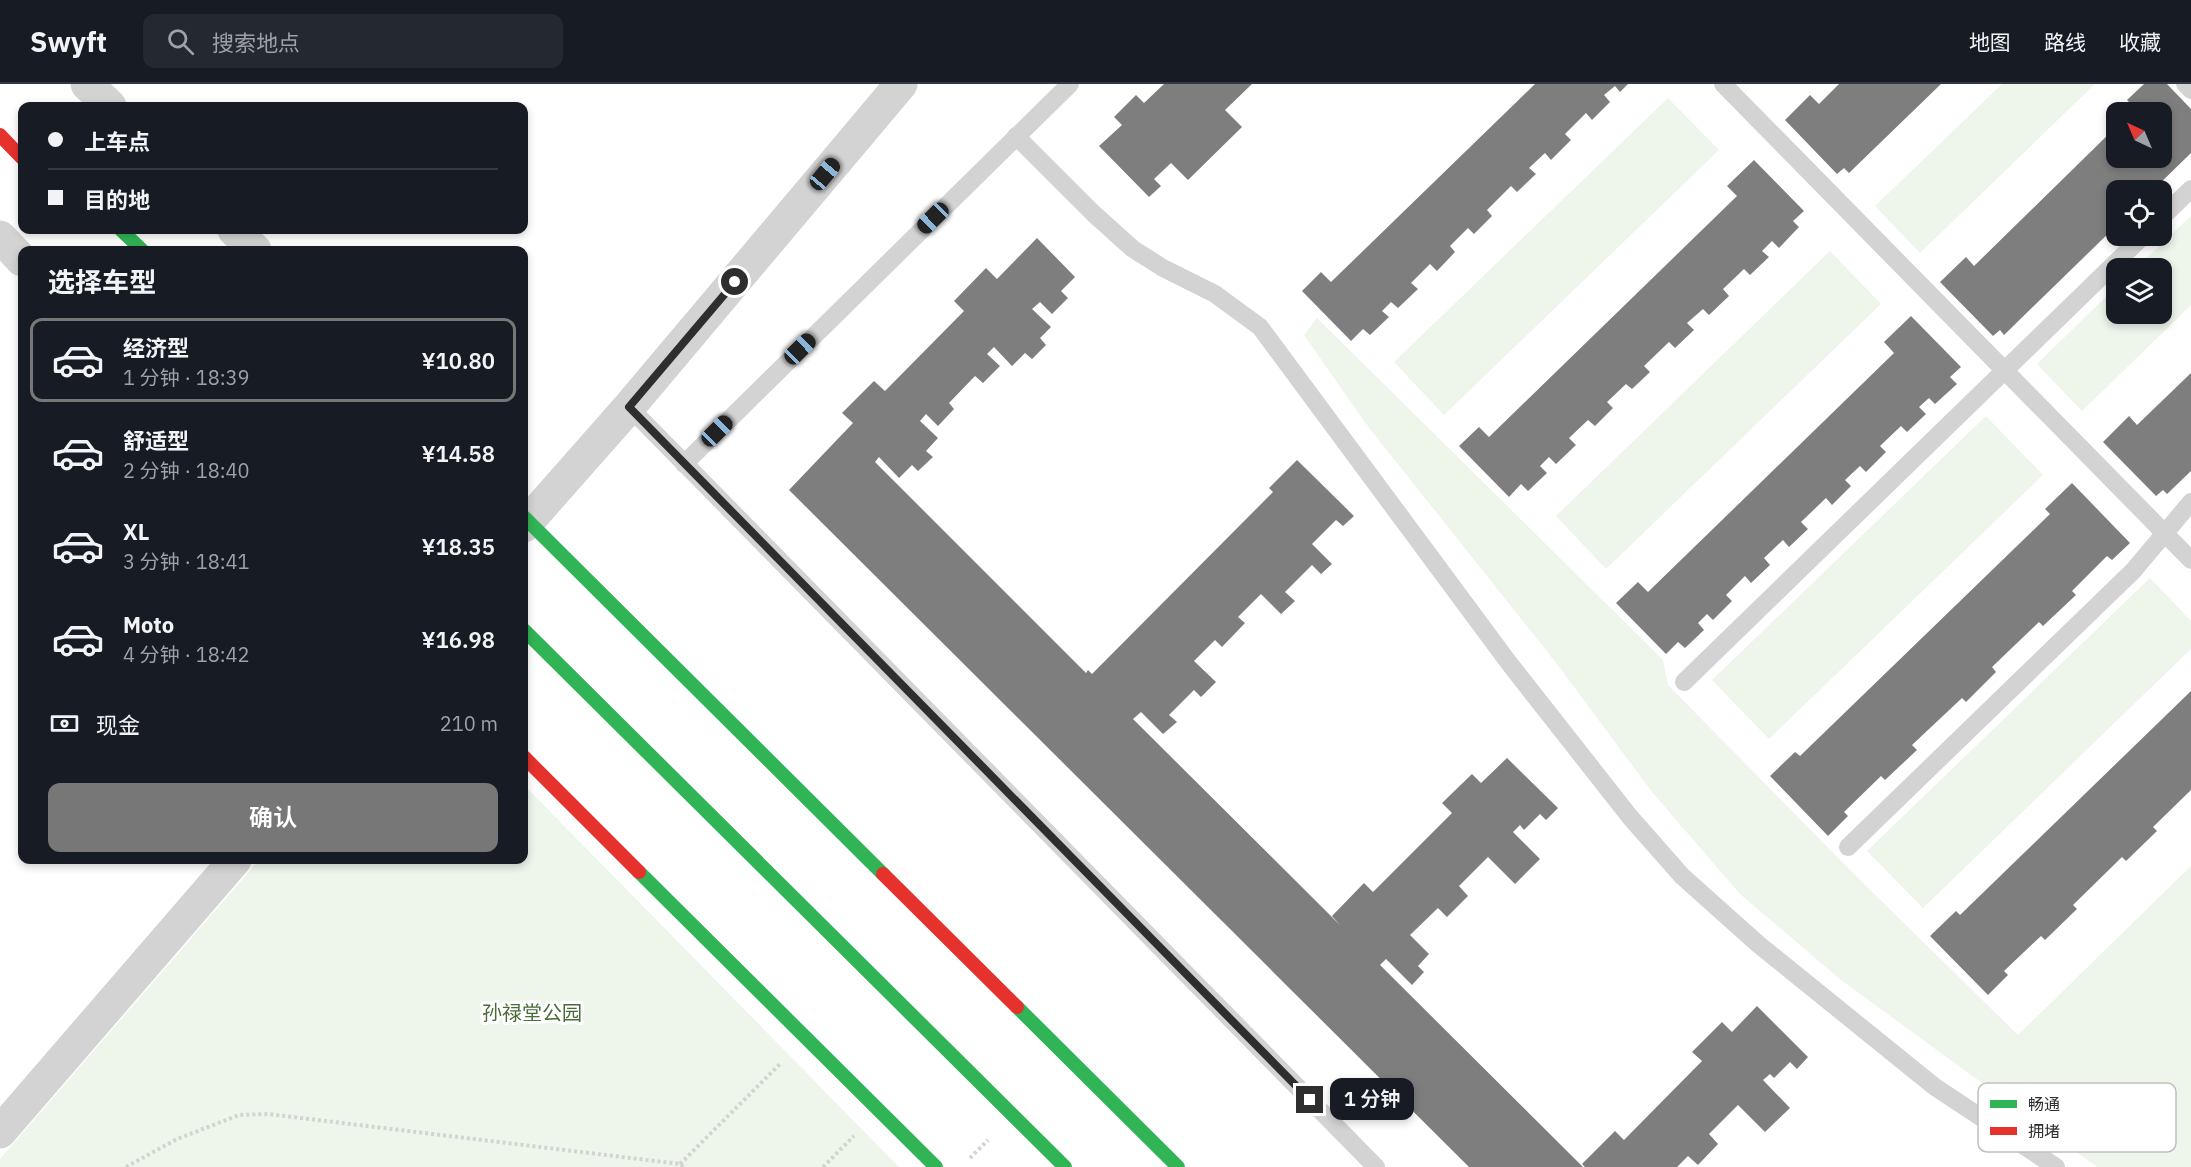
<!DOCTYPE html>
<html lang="zh">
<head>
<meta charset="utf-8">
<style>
	body { margin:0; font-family:"IBM Plex Sans","Noto Sans SC",sans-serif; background:#242831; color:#f1f3f6; height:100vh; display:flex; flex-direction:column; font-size:22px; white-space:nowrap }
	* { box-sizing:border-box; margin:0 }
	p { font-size:20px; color:#9ea1a6 }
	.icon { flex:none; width:33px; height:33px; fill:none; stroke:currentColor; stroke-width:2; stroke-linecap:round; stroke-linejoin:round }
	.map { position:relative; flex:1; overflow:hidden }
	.side { position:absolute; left:18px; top:162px; width:510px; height:618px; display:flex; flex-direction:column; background:#171b24; border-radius:12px; box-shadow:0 3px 9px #0003 }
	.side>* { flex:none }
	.hud { position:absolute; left:18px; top:18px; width:510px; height:132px; border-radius:12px; box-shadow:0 3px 9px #0003; display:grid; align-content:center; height:132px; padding:0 30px; background:#171b24 }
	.needle { width:39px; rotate:316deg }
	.controls { position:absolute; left:2106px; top:18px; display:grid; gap:12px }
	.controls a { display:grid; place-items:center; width:66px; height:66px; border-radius:12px; background:#171b24; box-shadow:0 3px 9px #0003; font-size:30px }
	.end { position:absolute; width:27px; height:27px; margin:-14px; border:8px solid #2e2e2e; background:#fff; box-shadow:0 0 0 3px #fff }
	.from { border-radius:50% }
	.bubble { position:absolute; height:42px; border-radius:12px; background:#171b24; box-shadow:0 3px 9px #0003; font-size:20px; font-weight:600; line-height:42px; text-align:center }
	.car { position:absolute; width:18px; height:36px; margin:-18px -9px; border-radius:8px; box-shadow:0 0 4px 2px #0007; background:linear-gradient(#222 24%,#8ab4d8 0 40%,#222 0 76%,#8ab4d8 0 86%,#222 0) }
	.hud b { display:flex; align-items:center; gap:21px; height:57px; font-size:22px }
	.hud b+b { border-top:2px solid #363941 }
	.hud i { width:15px; height:15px; background:#f1f3f6 }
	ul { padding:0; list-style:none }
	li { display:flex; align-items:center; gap:18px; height:84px; margin:0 12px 9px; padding:0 18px; border:3px solid transparent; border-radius:12px }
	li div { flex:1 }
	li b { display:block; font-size:22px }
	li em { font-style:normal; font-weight:600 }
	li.active { border-color:#777 }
	li>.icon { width:54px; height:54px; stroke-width:1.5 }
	h2 { padding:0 30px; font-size:27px; line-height:72px }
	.pay { display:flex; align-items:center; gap:15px; height:66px; padding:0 30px; font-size:22px }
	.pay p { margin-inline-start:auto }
	.action { display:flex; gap:12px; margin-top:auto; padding:12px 30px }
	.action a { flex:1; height:69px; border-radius:12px; background:#777; color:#fff; font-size:24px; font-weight:600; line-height:69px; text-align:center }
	header { display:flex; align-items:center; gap:36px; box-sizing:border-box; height:84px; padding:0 30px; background:#171b24; border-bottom:2px solid #363941 }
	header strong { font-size:28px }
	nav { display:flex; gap:33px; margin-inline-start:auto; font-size:21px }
	.search { width:420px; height:54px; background:#242831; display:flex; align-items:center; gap:15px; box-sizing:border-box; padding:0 21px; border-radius:12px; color:#9ea1a6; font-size:22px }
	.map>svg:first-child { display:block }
</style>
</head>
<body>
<header>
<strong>Swyft</strong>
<div class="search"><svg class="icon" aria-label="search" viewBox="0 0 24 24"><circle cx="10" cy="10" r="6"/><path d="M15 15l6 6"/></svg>搜索地点</div>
<nav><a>地图</a><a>路线</a><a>收藏</a></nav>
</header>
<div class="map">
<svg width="2191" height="1083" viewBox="0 0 2191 1083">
	<rect width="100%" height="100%" fill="#fff"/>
	<!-- green -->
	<g fill="#eef5eb">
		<path d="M2002,0h93l-175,169 -45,-47z"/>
		<path d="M1668,14l51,52 -275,265 -50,-53z"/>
		<path d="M2191,132v89l-109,106 -45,-47 79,-77v27h46v-46h-26z"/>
		<path d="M1830,167l51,53 -275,265 -50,-53z"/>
		<path d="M1317,234l346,342 5,25 184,187 166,163 173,-169v301h-94l-256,-187 -101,-86 -88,-102 -95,-128 -191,-240 -62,-89z"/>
		<path d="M1986,332l57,59 -274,264 -57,-59z"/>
		<path d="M2150,494l41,43v28l-268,259 -56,-57z"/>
		<path d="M524,701l375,382h-899v-8l259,-299h265z"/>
	</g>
	<!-- building -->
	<g fill="#7e7e7e">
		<path d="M1164,0h88l-27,26 17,17 -54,53 -17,-17 -17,16 7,7 -12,11 -50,-51 23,-21 -8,-8 22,-22 8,8z"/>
		<path d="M1535,0h93l-8,8 -5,-6 -11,9 6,7 -18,18 -6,-7 -21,21 6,6 -20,20 -6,-7 -16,15 7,6 -19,18 -6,-6 -24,24 5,6 -18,18 -6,-6 -18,18 5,6 -18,19 -7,-7 -19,19 7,6 -20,19 -7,-6 -9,9 7,6 -19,18 -7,-6 -12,12 -49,-50 19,-19 10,10z"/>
		<path d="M1839,0h102l-92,89 -5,-5 -7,6 -52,-54 25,-25 9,9z"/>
		<path d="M2144,0h23l24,25v44l-38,37h-37v36l-112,109 -4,-5 -7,6 -53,-54 26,-25 8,9 142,-139v31h46v-46h-30l4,-3 -9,-9z"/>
		<path d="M1754,76l50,51 -11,10 6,6 -20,21 -7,-7 -10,10 7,6 -19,18 -6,-6 -21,20 6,7 -20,19 -6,-6 -16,14 7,7 -19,18 -6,-6 -25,24 6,6 -18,17 -6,-5 -19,18 6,6 -18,18 -7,-6 -19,18 7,7 -20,19 -7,-7 -9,9 7,7 -19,18 -7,-7 -12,13 -50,-51 20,-19 10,10 248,-241 -10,-10z"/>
		<path d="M1037,154l38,39 -14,14 7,7 -16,16 -12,-12 -8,7 19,18 -11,11 6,7 -14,14 -7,-6 -13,13 -18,-19 -7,7 13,12 -17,17 -8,-7 -26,27 5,6 -16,17 -12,-12 -6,7 18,17 -12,13 7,6 -15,14 -6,-6 -13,13 -20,-21 -4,5 211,211 2,-3 4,4 181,-182 -4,-4 28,-28 57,56 -11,10 -7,-6 -24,24 20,20 -11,10 -9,-9 -27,27 10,9 -14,13 -20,-20 -23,23 7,6 -23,24 -7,-7 -21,21 22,21 -15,15 -7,-7 -25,25 8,7 -14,12 -22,-22 -8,7 207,206 -8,-9 32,-33 9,9 79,-79 -10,-10 30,-29 9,9 26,-25 51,50 -12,12 -6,-6 -16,16 -4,-5 -7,7 27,27 -25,25 -27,-27 -29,29 9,10 -21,21 -9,-9 -28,27 19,19 -11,12 6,6 -12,13 -26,-26 -6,6 203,202h-114l-680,-677 64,-67 -11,-10 32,-32 11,10 79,-80 -10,-10 32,-33 11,11z"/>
		<path d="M1911,232l50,51 -11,10 7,7 -22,20 -6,-6 -10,9 7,7 -19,18 -6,-6 -21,20 6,6 -20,20 -6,-6 -15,14 6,6 -19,19 -6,-7 -25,24 7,7 -19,18 -6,-7 -19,18 6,7 -19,18 -6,-7 -19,19 6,6 -19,19 -6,-6 -9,9 6,7 -19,18 -7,-6 -12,12 -50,-51 22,-21 10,10 246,-239 -10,-11z"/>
		<path d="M2191,289v98l-24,23 -4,-4 -7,6 -53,-54 26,-26 8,9z"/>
		<path d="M2072,399l58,60 -18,17 -5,-4 -35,35 4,4 -33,31 -4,-4 -47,45 4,5 -30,30 -4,-4 -50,47 5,5 -32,30 -4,-4 -37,36 4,4 -20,20 -58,-60 25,-24 5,4 250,-242 -5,-5z"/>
		<path d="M2191,607v99l-38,37 4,4 -31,30 -4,-4 -49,48 4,4 -32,31 -4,-4 -37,35 4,4 -20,20 -58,-59 26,-25 4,4z"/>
		<path d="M1757,922l51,51 -11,12 -7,-7 -16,16 -4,-4 -7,6 27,28 -25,24 -27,-27 -29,29 9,10 -20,21 -10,-9 -11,11h-92l-3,-3 33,-33 9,9 78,-79 -10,-9 30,-30 10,10z"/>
	</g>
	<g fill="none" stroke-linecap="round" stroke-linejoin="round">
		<!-- path -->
		<g stroke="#d3d3d3" stroke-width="4" stroke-dasharray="3 3" stroke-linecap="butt">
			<path d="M970,1074l18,-18"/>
			<path d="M680,1080l101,-101"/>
			<path d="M126,1083l51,-28 62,-24 29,-1 412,50 3,3"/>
			<path d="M823,1083l31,-31"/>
		</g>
		<!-- lane -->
		<g stroke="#d3d3d3" stroke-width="18">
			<path d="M1723,0l468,476"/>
			<path d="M2185,0l6,6"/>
			<path d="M1016,52l78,78 39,35 30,19 52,26 45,33 249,336 121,154 52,59 76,68 177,143 121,80"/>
			<path d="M2162,133l29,-28"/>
			<path d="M629,323l747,760"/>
			<path d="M684,380l386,-380"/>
			<path d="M1684,598l459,-446"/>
			<path d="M1848,763l285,-276 58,-69"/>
		</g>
		<!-- street -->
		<g stroke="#d3d3d3" stroke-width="33">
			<path d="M87,0l23,22"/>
			<path d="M234,146l21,20"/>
			<path d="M0,153l22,23"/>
			<path d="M524,442l105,-119 272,-323"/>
			<path d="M0,1048l235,-272"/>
		</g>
		<!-- fast -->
		<g stroke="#30b455" stroke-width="14">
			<path d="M121,146l21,20"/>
			<path d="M524,433l359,357"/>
			<path d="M524,546l541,537"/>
			<path d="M639,788l297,295"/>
			<path d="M1017,923l161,160"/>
		</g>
		<!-- jam -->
		<g stroke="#e5322d" stroke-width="14">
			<path d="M0,51l22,23"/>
			<path d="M524,673l115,115"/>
			<path d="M883,790l134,133"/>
		</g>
	</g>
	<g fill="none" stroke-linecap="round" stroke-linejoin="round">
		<!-- route -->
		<path stroke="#2e2e2e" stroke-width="8" d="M735,198l-106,125 681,693"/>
	</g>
	<g text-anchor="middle" stroke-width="6" stroke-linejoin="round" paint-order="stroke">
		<!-- park labels -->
		<g font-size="20" fill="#476c38" stroke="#fff">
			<text x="532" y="936">孙禄堂公园</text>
		</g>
	</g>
	<!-- legend -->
	<rect x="1978" y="999" width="198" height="69" rx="9" fill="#fff" stroke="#c0c0c0" stroke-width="1.5"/>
	<rect x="1990" y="1016" width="27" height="8" fill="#30b455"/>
	<rect x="1990" y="1043" width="27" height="8" fill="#e5322d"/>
	<g font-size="16" fill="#2e2e2e">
		<text x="2028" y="1026">畅通</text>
		<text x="2028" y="1053">拥堵</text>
	</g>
</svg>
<div class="controls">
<a><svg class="needle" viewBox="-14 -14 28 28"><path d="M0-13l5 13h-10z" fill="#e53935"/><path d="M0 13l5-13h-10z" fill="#9ea1a6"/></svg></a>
<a><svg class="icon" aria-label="locate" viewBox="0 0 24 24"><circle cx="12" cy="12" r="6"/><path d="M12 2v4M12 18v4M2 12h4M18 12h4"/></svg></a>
<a><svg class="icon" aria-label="layers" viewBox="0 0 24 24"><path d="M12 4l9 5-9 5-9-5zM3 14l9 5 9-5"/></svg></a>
</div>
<i class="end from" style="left:735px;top:198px"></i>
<i class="end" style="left:1310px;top:1016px"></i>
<div class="bubble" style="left:1330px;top:994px;width:84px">1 分钟</div>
<i class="car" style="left:825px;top:90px;rotate:40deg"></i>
<i class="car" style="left:933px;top:134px;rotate:226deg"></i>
<i class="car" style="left:800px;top:265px;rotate:46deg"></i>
<i class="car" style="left:717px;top:347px;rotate:45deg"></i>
<div class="hud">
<b><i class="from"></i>上车点</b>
<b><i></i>目的地</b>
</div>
<section class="side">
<h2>选择车型</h2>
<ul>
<li class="active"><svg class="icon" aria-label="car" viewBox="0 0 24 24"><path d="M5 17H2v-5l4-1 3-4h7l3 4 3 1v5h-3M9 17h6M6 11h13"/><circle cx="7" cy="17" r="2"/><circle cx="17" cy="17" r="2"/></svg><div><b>经济型</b><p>1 分钟 · 18:39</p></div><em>¥10.80</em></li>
<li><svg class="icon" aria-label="car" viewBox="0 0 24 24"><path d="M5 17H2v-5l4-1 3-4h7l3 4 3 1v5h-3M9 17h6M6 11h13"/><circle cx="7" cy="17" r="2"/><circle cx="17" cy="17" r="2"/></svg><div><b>舒适型</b><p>2 分钟 · 18:40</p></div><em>¥14.58</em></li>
<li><svg class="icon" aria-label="car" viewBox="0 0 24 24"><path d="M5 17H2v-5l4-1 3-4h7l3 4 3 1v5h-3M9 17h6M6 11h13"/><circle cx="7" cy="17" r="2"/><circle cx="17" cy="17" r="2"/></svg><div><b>XL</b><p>3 分钟 · 18:41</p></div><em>¥18.35</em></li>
<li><svg class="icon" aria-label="car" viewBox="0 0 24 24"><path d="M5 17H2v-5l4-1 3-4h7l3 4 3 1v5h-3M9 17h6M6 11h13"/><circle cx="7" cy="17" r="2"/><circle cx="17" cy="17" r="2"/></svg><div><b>Moto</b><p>4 分钟 · 18:42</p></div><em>¥16.98</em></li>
</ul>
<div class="pay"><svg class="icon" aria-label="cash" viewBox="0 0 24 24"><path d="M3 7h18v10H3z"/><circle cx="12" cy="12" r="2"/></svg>现金<p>210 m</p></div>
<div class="action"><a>确认</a></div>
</section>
</div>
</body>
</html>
